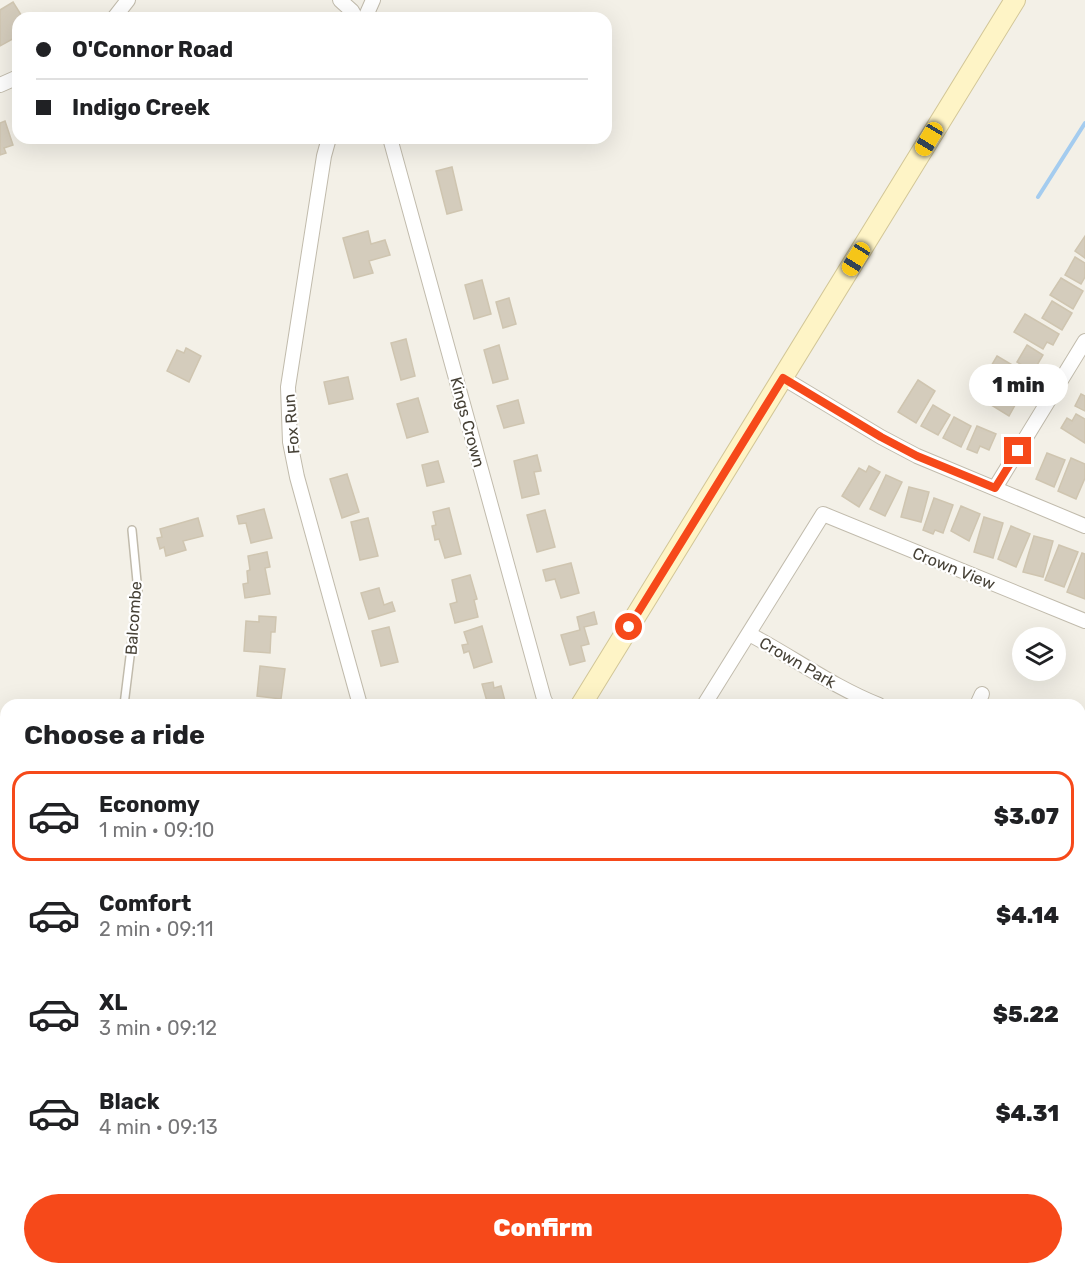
<!DOCTYPE html>
<html lang="en">
<head>
<meta charset="utf-8">
<style>
	body { margin:0; font-family:Rubik,sans-serif; background:#f2f2f2; color:#202124; height:100vh; display:flex; flex-direction:column; font-size:22px; white-space:nowrap }
	* { box-sizing:border-box; margin:0 }
	p { font-size:20px; color:#757577 }
	.icon { flex:none; width:33px; height:33px; fill:none; stroke:currentColor; stroke-width:2; stroke-linecap:round; stroke-linejoin:round }
	.map { position:relative; flex:1; overflow:hidden }
	.details { position:absolute; left:0px; top:699px; width:1086px; height:576px; display:flex; flex-direction:column; background:#fff; border-radius:18px 18px 0 0; box-shadow:0 6px 24px #0002 }
	.details>* { flex:none }
	.hud { position:absolute; left:12px; top:12px; width:600px; height:132px; border-radius:18px; box-shadow:0 6px 24px #0002; display:grid; align-content:center; height:132px; padding:0 24px; background:#fff }
	.fabs { position:absolute; left:1012px; top:627px; display:grid; gap:12px }
	.fabs a { display:grid; place-items:center; width:54px; height:54px; border-radius:50%; background:#fff; box-shadow:0 6px 24px #0002; font-size:30px }
	.end { position:absolute; width:27px; height:27px; margin:-14px; border:8px solid #f6491a; background:#fff; box-shadow:0 0 0 3px #fff }
	.from { border-radius:50% }
	.bubble { position:absolute; height:42px; border-radius:21px; background:#fff; box-shadow:0 6px 24px #0002; font-size:20px; font-weight:800; line-height:42px; text-align:center }
	.car { position:absolute; width:18px; height:36px; margin:-18px -9px; border-radius:8px; box-shadow:0 0 4px 2px #0007; background:linear-gradient(#f5c518 24%,#345 0 40%,#f5c518 0 76%,#345 0 86%,#f5c518 0) }
	.hud b { display:flex; align-items:center; gap:21px; height:57px; font-size:22px }
	.hud b+b { border-top:2px solid #e0e0e0 }
	.hud i { width:15px; height:15px; background:#202124 }
	ul { padding:0; list-style:none }
	li { display:flex; align-items:center; gap:18px; height:90px; margin:0 12px 9px; padding:0 12px; border:3px solid transparent; border-radius:18px }
	li div { flex:1 }
	li b { display:block; font-size:22px }
	li em { font-style:normal; font-weight:800 }
	li.active { border-color:#f6491a }
	li>.icon { width:54px; height:54px; stroke-width:1.5 }
	h2 { padding:0 24px; font-size:27px; line-height:72px }
	.button { display:flex; gap:12px; margin-top:auto; padding:12px 24px }
	.button a { flex:1; height:69px; border-radius:36px; background:#f6491a; color:#fff; font-size:24px; font-weight:800; line-height:69px; text-align:center }
	.map>svg:first-child { display:block }
</style>
</head>
<body>
<div class="map">
<svg width="1085" height="1275" viewBox="0 0 1085 1275">
	<rect width="100%" height="100%" fill="#f3f0e7"/>
	<g fill="none" stroke-linecap="round" stroke-linejoin="round">
		<!-- stream -->
		<path stroke="#a4ccef" stroke-width="4" d="M1038,197l47,-74"/>
	</g>
	<!-- building -->
	<g fill="#d4ccbc" stroke="#cfc5b0" stroke-width="1.5">
		<path d="M13,2l10,16h-5v18l-18,10v-36z"/>
		<path d="M5,121l8,24 -9,3 2,5 -6,2v-32z"/>
		<path d="M452,167l10,43 -15,4 -11,-43z"/>
		<path d="M368,231l3,13 14,-4 5,15 -21,6 4,12 -19,5 -11,-40z"/>
		<path d="M1085,236v22l-10,-7z"/>
		<path d="M1075,257l10,6v14l-4,7 -16,-9z"/>
		<path d="M1061,278l22,13 -10,18 -23,-14z"/>
		<path d="M482,280l9,34 -17,5 -9,-34z"/>
		<path d="M509,298l7,26 -13,4 -7,-26z"/>
		<path d="M1052,301l20,12 -10,17 -20,-12z"/>
		<path d="M1025,314l34,20 -6,11 -6,-3 -4,7 -29,-17z"/>
		<path d="M406,339l9,37 -14,4 -10,-37z"/>
		<path d="M499,345l9,34 -15,4 -9,-33z"/>
		<path d="M1027,345l16,10 -10,17 -16,-10z"/>
		<path d="M186,348l15,8 -12,26 -22,-11 10,-21 7,3z"/>
		<path d="M997,356l37,22 -6,9 -5,-2 -4,7 -32,-19z"/>
		<path d="M348,377l5,22 -24,5 -5,-22z"/>
		<path d="M986,378l33,20 -10,18 -34,-21z"/>
		<path d="M918,380l17,11 -19,32 -18,-11z"/>
		<path d="M1081,394l4,2v15l-10,-5z"/>
		<path d="M418,398l10,34 -21,6 -10,-34z"/>
		<path d="M518,400l6,23 -20,5 -7,-22z"/>
		<path d="M933,405l17,10 -12,20 -17,-9z"/>
		<path d="M1076,414l9,5v24l-24,-15 6,-10 5,3z"/>
		<path d="M954,417l17,9 -10,21 -18,-9z"/>
		<path d="M977,426l19,8 -7,16 -9,-4 -3,7 -10,-4z"/>
		<path d="M1047,453l18,7 -11,27 -18,-8z"/>
		<path d="M537,455l4,16 -7,1 5,22 -17,4 -8,-37z"/>
		<path d="M1071,458l14,6v14l-9,21 -18,-8z"/>
		<path d="M438,461l6,21 -17,4 -5,-21z"/>
		<path d="M869,466l11,6 -21,35 -17,-11 17,-28 7,4z"/>
		<path d="M347,474l12,38 -17,6 -12,-39z"/>
		<path d="M886,475l16,7 -17,34 -15,-7z"/>
		<path d="M909,487l20,5 -8,30 -20,-5z"/>
		<path d="M934,498l19,7 -10,28 -8,-3 -2,4 -10,-4z"/>
		<path d="M961,506l19,8 -11,27 -18,-10z"/>
		<path d="M449,508l12,46 -16,4 -6,-19 -4,1 -3,-14 4,-1 -3,-13z"/>
		<path d="M264,509l8,29 -21,5 -5,-20 -7,1 -2,-8z"/>
		<path d="M545,510l10,37 -18,5 -10,-37z"/>
		<path d="M984,517l19,6 -10,35 -19,-6z"/>
		<path d="M198,518l5,18 -20,5 3,9 -20,6 -2,-9 -4,2 -3,-11 5,-1 -2,-8z"/>
		<path d="M368,518l10,38 -18,4 -9,-38z"/>
		<path d="M1011,526l19,8 -14,33 -18,-8z"/>
		<path d="M1034,536l19,5 -10,36 -20,-5z"/>
		<path d="M1059,545l19,7 -14,35 -19,-7z"/>
		<path d="M267,552l3,15 -5,1 5,26 -25,4 -2,-14 5,-1 -1,-12 3,-1 -2,-14z"/>
		<path d="M1082,553l3,1v45l-18,-7z"/>
		<path d="M571,563l8,30 -18,5 -6,-19 -9,2 -3,-11z"/>
		<path d="M470,575l7,24 -3,1 4,17 -23,6 -5,-19 7,-2 -5,-22z"/>
		<path d="M379,588l5,17 8,-3 3,9 -26,8 -8,-26z"/>
		<path d="M594,612l3,12 -13,3 5,17 -8,2 4,15 -15,4 -9,-30 19,-5 -3,-13z"/>
		<path d="M259,616l17,1 -1,15h-4l-1,21 -26,-2 2,-30 13,1z"/>
		<path d="M482,626l10,36 -18,6 -5,-17 -5,2 -2,-8 6,-1 -4,-12z"/>
		<path d="M389,627l9,35 -17,4 -9,-35z"/>
		<path d="M260,666l25,3 -4,30 -24,-3z"/>
		<path d="M493,682l1,6 7,-2 5,19h-21h3l-6,-21z"/>
		<path d="M0,1044l6,3v97l-6,-4z"/>
		<path d="M1085,1077v13l-5,-9z"/>
		<path d="M575,1269h60l2,1 -1,2 5,3h-57z"/>
		<path d="M996,1269h37l-4,6h-37z"/>
	</g>
	<g fill="none" stroke-linecap="round" stroke-linejoin="round">
		<!-- service casing -->
		<g stroke="#c1bbac" stroke-width="10">
			<g id="service">
				<path d="M124,705l14,-113 -6,-62"/>
				<path d="M0,838l6,3"/>
				<path d="M0,1032l6,4"/>
				<path d="M0,1256l6,3"/>
				<path d="M21,1269l8,6"/>
				<path d="M299,1269l12,6"/>
				<path d="M706,1269l2,6"/>
				<path d="M854,1269l1,6"/>
				<path d="M68,1275l4,-6"/>
				<path d="M112,1275l4,-6"/>
				<path d="M268,1275l4,-6"/>
				<path d="M668,1275l4,-6"/>
				<path d="M1058,1275l4,-6"/>
			</g>
		</g>
		<!-- minor casing -->
		<g stroke="#c1bbac" stroke-width="16">
			<g id="minor">
				<path d="M340,0l12,11 4,7"/>
				<path d="M114,18l14,-18"/>
				<path d="M365,18l8,-18"/>
				<path d="M0,85l18,-8"/>
				<path d="M329,138l-5,18 -36,231 2,55 7,35 63,228"/>
				<path d="M390,138l154,561 3,6"/>
				<path d="M783,378l98,59 36,19 168,70"/>
				<path d="M995,488l90,-147"/>
				<path d="M749,634c44,23 84,53 130,71"/>
				<path d="M704,705l119,-191 262,107"/>
				<path d="M977,705l5,-11"/>
				<path d="M1080,949l5,-1"/>
			</g>
		</g>
		<!-- tertiary casing -->
		<g stroke="#c1bbac" stroke-width="20">
			<g id="tertiary">
				<path d="M0,967l6,4"/>
				<path d="M1080,1037l5,-1"/>
			</g>
		</g>
		<!-- secondary casing -->
		<g stroke="#d2c697" stroke-width="22">
			<g id="secondary">
				<path d="M581,705l434,-705"/>
				<path d="M490,1269l9,6"/>
				<path d="M209,1275l7,-6"/>
			</g>
		</g>
		<!-- path -->
		<path stroke="#c0b59b" stroke-width="2" stroke-dasharray="3 3" stroke-linecap="butt" d="M242,1275l6,-6"/>
		<!-- service -->
		<use href="#service" stroke="#fff" stroke-width="7"/>
		<!-- minor -->
		<use href="#minor" stroke="#fff" stroke-width="14"/>
		<!-- tertiary -->
		<use href="#tertiary" stroke="#fff" stroke-width="16"/>
		<!-- secondary -->
		<use href="#secondary" stroke="#fef4c6" stroke-width="20"/>
	</g>
	<g fill="none" stroke-linecap="round" stroke-linejoin="round">
		<!-- route -->
		<path stroke="#f6491a" stroke-width="8" d="M629,627l154,-249 98,59 36,19 78,32 23,-37"/>
	</g>
	<g text-anchor="middle" stroke-width="4.5" stroke-linejoin="round" paint-order="stroke">
		<!-- street labels -->
		<g font-size="16" fill="#464136" stroke="#fff">
			<text transform="translate(468 422) rotate(75)" y="6">Kings Crown</text>
			<text transform="translate(291 424) rotate(-95)" y="6">Fox Run</text>
			<text transform="translate(954 568) rotate(22)" y="6">Crown View</text>
			<text transform="translate(133 618) rotate(-86)" y="6">Balcombe</text>
			<text transform="translate(798 662) rotate(30)" y="6">Crown Park</text>
		</g>
	</g>
</svg>
<div class="fabs">
<a><svg class="icon" aria-label="layers" viewBox="0 0 24 24"><path d="M12 4l9 5-9 5-9-5zM3 14l9 5 9-5"/></svg></a>
</div>
<i class="end from" style="left:629px;top:627px"></i>
<i class="end" style="left:1018px;top:451px"></i>
<div class="bubble" style="left:969px;top:364px;width:99px">1 min</div>
<i class="car" style="left:929px;top:139px;rotate:211deg"></i>
<i class="car" style="left:856px;top:259px;rotate:212deg"></i>
<div class="hud">
<b><i class="from"></i>O'Connor Road</b>
<b><i></i>Indigo Creek</b>
</div>
<section class="details">
<h2>Choose a ride</h2>
<ul>
<li class="active"><svg class="icon" aria-label="car" viewBox="0 0 24 24"><path d="M5 17H2v-5l4-1 3-4h7l3 4 3 1v5h-3M9 17h6M6 11h13"/><circle cx="7" cy="17" r="2"/><circle cx="17" cy="17" r="2"/></svg><div><b>Economy</b><p>1 min · 09:10</p></div><em>$3.07</em></li>
<li><svg class="icon" aria-label="car" viewBox="0 0 24 24"><path d="M5 17H2v-5l4-1 3-4h7l3 4 3 1v5h-3M9 17h6M6 11h13"/><circle cx="7" cy="17" r="2"/><circle cx="17" cy="17" r="2"/></svg><div><b>Comfort</b><p>2 min · 09:11</p></div><em>$4.14</em></li>
<li><svg class="icon" aria-label="car" viewBox="0 0 24 24"><path d="M5 17H2v-5l4-1 3-4h7l3 4 3 1v5h-3M9 17h6M6 11h13"/><circle cx="7" cy="17" r="2"/><circle cx="17" cy="17" r="2"/></svg><div><b>XL</b><p>3 min · 09:12</p></div><em>$5.22</em></li>
<li><svg class="icon" aria-label="car" viewBox="0 0 24 24"><path d="M5 17H2v-5l4-1 3-4h7l3 4 3 1v5h-3M9 17h6M6 11h13"/><circle cx="7" cy="17" r="2"/><circle cx="17" cy="17" r="2"/></svg><div><b>Black</b><p>4 min · 09:13</p></div><em>$4.31</em></li>
</ul>
<div class="button"><a>Confirm</a></div>
</section>
</div>
</body>
</html>
